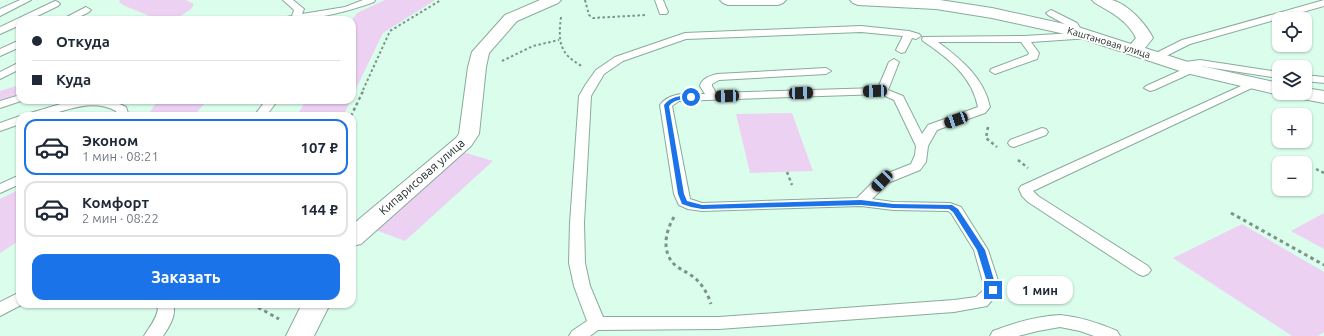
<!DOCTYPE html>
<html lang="ru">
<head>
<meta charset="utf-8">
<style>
	body { margin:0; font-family:Ubuntu,sans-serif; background:#f2f2f3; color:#1f2937; height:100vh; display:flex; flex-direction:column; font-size:15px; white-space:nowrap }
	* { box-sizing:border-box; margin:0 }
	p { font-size:13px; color:#747a83 }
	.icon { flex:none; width:22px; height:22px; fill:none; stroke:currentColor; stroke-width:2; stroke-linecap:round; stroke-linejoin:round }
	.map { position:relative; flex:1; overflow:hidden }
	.details { position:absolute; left:16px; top:112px; width:340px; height:196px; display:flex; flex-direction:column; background:#fff; border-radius:12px; box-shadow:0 1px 3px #0004 }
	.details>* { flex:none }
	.banner { position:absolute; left:16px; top:16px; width:340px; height:88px; border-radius:12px; box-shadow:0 1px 3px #0004; display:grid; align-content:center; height:88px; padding:0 16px; background:#fff }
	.fabs { position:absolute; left:1272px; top:12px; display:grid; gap:8px }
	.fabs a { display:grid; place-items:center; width:40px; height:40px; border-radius:8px; background:#fff; box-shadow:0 1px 3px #0004; font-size:20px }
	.end { position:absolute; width:18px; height:18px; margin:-9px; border:5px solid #1a73e8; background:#fff; box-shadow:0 0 0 2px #fff }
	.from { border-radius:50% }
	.bubble { position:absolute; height:28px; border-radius:12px; background:#fff; box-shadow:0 1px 3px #0004; font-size:13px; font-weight:600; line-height:28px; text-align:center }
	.car { position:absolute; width:12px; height:24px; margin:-12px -6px; border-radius:5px; box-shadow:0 0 3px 1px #0007; background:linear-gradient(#222 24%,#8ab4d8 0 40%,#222 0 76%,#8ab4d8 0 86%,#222 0) }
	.banner b { display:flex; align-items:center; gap:14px; height:38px; font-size:15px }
	.banner b+b { border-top:1px solid #e0e1e3 }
	.banner i { width:10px; height:10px; background:#1f2937 }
	ul { padding:7px 0 0; list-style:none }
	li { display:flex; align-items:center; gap:12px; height:56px; margin:0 8px 6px; padding:0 8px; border:2px solid #e0e1e3; border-radius:12px }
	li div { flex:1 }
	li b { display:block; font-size:15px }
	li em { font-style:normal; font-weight:600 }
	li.selected { border-color:#1a73e8 }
	li>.icon { width:36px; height:36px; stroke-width:1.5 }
	.primary-button { display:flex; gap:8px; margin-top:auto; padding:8px 16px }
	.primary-button a { flex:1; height:46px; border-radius:12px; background:#1a73e8; color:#fff; font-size:16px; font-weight:600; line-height:46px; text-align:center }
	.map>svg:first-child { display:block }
</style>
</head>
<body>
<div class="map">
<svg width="1324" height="336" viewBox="0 0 1324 336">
	<rect width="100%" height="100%" fill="#dbfdec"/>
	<!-- green -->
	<g fill="#edd1f3">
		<path d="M120,0h66l8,4 -3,5 -13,9 1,2h-29l2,-3 -27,-11 -6,-4z"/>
		<path d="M385,0h50l-52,33 -31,64v-77l5,-7z"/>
		<path d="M20,85v9l-20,6v-9z"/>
		<path d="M158,100h50l-15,16h-48l5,-4z"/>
		<path d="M306,100h45l-8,16h-46z"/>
		<path d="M792,113l21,58 -63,2 -14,-59z"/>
		<path d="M463,152l30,9 -88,80 -32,-12z"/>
		<path d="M20,189v51l-20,13v-54z"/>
		<path d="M1324,213v36l-33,-18z"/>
		<path d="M1242,224l82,48v60l-6,4h-26l-119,-78z"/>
	</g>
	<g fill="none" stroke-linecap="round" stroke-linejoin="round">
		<!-- lane casing -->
		<g stroke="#8aaa9b" stroke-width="2">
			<g id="lane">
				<path d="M20,0h11l-31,16v-7z"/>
				<path d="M283,0h10l11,9 -2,5 43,-7 18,-7h12l-1,2c-30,11 -61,18 -94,18l2,-2 10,-2 2,-6z"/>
				<path d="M655,0h8l5,12 -2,2h-6z"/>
				<path d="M1324,0v6l-134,38 -30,15 -4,1 -5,-3 1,-2 30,-15z"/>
				<path d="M55,1l3,1 2,2 -2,2 -29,14h-9v5l-20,9v-7z"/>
				<path d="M86,7l5,3 -2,2 -16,8h-12z"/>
				<path d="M1051,10l26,13 6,10 7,-1 5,3 -5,3 -59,4 8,11 -2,6 -42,15 -5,-3 1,-2 37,-14 1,-2 -8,-11h-83c23,17 46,36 52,65l-5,6 -48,17 -9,16 -2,16 -6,8 -32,13 -16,16 21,3 57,1 11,4 27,43 13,40 -14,16 -33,6 -235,17 -121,1 -8,6h-21l3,-5 15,-10 -13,-35 -5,-23 1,-40 9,-127 7,-12 10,-14 19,-13 70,-24 176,-7 48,5 10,3 2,2 -5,3 -4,-1 -7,14 -4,1 -5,-3 7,-14 -42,-4 -175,7 -63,22 -19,13 -13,22 -7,127 1,40 5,23 13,31h116l235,-17 22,-3 9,-8 -11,-39 -23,-37 -3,-2 -55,-1 -32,-4 -159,5 -14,-2 -9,-4 -5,-11 -14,-89c10,-14 30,-11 45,-11l-5,-8c2,-8 10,-10 17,-12l109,-6 5,3 -5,3 -107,6 -7,4v2l4,7 162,-5 11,-26 5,-3 5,3 -11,28 15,6 19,38 6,-9 50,-18c-6,-31 -30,-49 -55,-66l-1,-2 1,-2 101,-1 50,-3 -4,-6 -22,-12 -2,-2zM881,94l13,6 22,46 -1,9 -4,9 -33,13 -21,21 -155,5 -12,-4 -18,-93 7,-5z"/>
				<path d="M20,40v7l-20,9v-7z"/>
				<path d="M1200,60l79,12v6l-79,-12 -5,1 2,2 -1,2 -42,19 -4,1 -6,-3 2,-2 40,-18 -8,-1 -1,-2 1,-2z"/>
				<path d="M20,62v7l-20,10v-7z"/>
				<path d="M1305,75l19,2v6l-19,-2z"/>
				<path d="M1252,81l5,3 -1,2 -223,105 5,5 110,70 3,4 -3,4 -5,2 -5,-2 -110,-72 -6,-6 -3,-7 2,-3z"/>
				<path d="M20,95v5h4l-24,8v-7z"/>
				<path d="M74,100h37l15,7 3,9h-12l-1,-5c-24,-13 -47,-1 -72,5 -6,1 -13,0 -19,0l2,-2z"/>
				<path d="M266,100h12l-12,16h-12z"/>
				<path d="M20,116v8l-20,7v-8z"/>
				<path d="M1042,128l4,1 2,3 -2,3 -32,12 -4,-1 -2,-3 2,-3z"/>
				<path d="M20,175v9l-20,9v-9z"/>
				<path d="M20,292v12h3l-23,12v-14z"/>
				<path d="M154,304h19c4,11 -4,23 -10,32h-19c6,-10 12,-16 14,-27z"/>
				<path d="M1060,315c20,2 39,8 57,16l3,5h-26l-14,-5 -20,-4 -22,4 -20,5h-28l3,-5c21,-8 44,-15 67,-16z"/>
			</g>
		</g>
		<!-- street casing -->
		<g stroke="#8aaa9b" stroke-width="2">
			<g id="street">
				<path d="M540,0h21l-3,3 -41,18 -28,32 -3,14 -7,67 -8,12 -110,98 -9,2v-21l104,-87 3,-4 9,-67 4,-15 33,-37z"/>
				<path d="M720,0h66l-3,3 -5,2h-50l-5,-2z"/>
				<path d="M850,0h90l52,8 86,19 53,17 5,-6c-8,-17 -25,-26 -41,-35l-3,-3c6,0 14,0 20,0 16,4 34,24 41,38l-8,10 52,17 82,18v10h7l-7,2 -93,-22 -112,-37 -82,-18 -56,-9 -78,-4 -5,-2z"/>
				<path d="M1305,88l19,3v12l-32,-6 -2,-4h15z"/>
				<path d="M302,304h28l-16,32h-28z"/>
			</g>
		</g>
		<!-- path-far2 -->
		<g stroke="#7c9388" stroke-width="2" stroke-dasharray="2.5 2.5" stroke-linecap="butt">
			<path d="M585,0l4,15 4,3 53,-3"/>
			<path d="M561,17c-3,24 -2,37 21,49"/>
			<path d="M502,61l31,-15 26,-6"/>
			<path d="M363,90l27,-59 51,-31"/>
		</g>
		<!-- path-far1 -->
		<g stroke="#7c9388" stroke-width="2.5" stroke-dasharray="3 3" stroke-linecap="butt">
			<path d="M351,116l13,-27"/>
			<path d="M988,127l-2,11 11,9"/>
			<path d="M1018,160l10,8"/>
			<path d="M1316,169l8,4"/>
			<path d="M787,172l5,13"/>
		</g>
		<!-- path -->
		<g stroke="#7c9388" stroke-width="3" stroke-dasharray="3.5 3.5" stroke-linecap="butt">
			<path d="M1231,213l93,52"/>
			<path d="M674,217c-9,15 -13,36 2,49 7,5 15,8 21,14 7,7 11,15 14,24"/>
			<path d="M252,304l27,15"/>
		</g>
		<!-- lane -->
		<use href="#lane" fill="#fff" fill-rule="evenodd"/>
		<!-- street -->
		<use href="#street" fill="#fff" fill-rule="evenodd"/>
	</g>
	<!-- route -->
	<path fill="#1a73e8" d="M691,95l2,1v2c-9,2 -18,0 -24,8l15,88 3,7 15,4 159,-5 32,4 59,1 6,4 27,41 12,40 -1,2h-6l-13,-42 -24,-38 -4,-3 -56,-1 -32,-3 -159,4 -11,-2 -9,-3 -4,-10 -14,-89c7,-9 16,-9 27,-10z"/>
	<g text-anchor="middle" stroke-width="3.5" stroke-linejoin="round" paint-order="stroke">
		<!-- far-street labels -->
		<g font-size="10" fill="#23302a" stroke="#fff">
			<text transform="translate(1109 42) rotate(17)" y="4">Каштановая улица</text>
		</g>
		<!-- street labels -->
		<g font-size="12" fill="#23302a" stroke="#fff">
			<text transform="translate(422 177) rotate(-41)" y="4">Кипарисовая улица</text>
		</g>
	</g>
</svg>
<div class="fabs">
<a><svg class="icon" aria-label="locate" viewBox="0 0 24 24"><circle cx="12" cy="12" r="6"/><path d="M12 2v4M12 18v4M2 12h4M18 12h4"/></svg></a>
<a><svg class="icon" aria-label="layers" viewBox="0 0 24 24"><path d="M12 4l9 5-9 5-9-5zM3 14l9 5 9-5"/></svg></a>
<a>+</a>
<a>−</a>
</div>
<i class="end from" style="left:691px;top:97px"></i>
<i class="end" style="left:993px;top:290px"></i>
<div class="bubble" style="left:1007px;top:276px;width:66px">1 мин</div>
<i class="car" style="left:875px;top:91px;rotate:268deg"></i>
<i class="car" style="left:801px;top:93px;rotate:88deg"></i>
<i class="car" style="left:727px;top:96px;rotate:268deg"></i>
<i class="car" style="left:956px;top:120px;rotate:250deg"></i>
<i class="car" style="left:882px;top:181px;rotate:224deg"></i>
<div class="banner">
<b><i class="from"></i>Откуда</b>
<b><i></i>Куда</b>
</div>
<section class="details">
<ul>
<li class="selected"><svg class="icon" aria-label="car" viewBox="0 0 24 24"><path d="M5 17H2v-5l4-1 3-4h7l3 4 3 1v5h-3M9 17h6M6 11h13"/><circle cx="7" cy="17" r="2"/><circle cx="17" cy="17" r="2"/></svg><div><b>Эконом</b><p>1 мин · 08:21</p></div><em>107 ₽</em></li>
<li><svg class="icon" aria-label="car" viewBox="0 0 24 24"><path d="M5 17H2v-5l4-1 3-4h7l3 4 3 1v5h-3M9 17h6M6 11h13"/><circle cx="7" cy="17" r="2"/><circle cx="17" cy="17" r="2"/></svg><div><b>Комфорт</b><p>2 мин · 08:22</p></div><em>144 ₽</em></li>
</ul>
<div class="primary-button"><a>Заказать</a></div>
</section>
</div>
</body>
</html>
